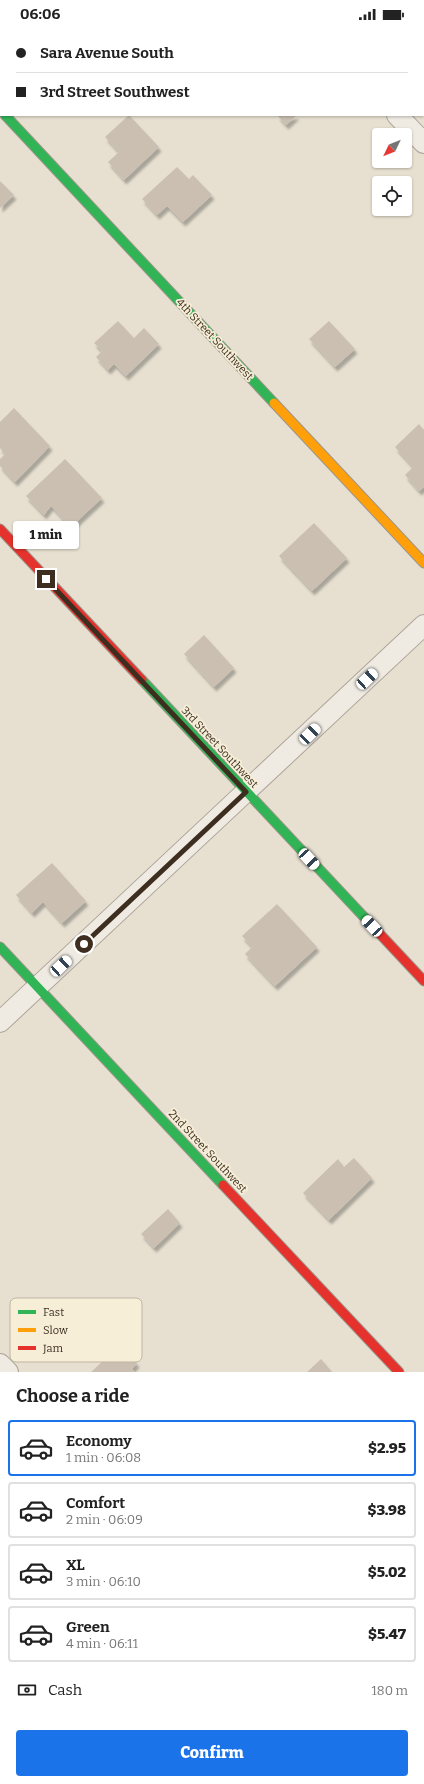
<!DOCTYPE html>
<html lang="en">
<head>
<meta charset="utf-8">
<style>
	body { margin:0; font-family:Bitter,serif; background:#f2f2f2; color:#222; height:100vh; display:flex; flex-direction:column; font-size:15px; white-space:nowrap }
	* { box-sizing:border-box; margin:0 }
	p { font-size:13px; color:#767676 }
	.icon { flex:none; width:22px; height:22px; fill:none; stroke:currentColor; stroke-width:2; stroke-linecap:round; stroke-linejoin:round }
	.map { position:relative; height:1344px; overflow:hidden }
	.side { display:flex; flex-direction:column; background:#fff; flex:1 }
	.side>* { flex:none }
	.guide { position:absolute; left:0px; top:0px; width:424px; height:88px; box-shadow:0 1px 3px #0004; display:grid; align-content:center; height:88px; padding:0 16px; background:#fff }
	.needle { width:26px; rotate:227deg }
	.tools { position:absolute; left:372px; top:100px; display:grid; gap:8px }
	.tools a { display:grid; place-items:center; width:40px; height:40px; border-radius:4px; background:#fff; box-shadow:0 1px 3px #0004; font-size:20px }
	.end { position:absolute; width:18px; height:18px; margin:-9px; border:5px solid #3d2e20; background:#fff; box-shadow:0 0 0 2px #fff }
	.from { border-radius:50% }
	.bubble { position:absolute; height:28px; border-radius:4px; background:#fff; box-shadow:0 1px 3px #0004; font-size:13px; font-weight:800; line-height:28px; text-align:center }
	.car { position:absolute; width:12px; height:24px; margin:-12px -6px; border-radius:5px; box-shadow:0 0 3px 1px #0007; background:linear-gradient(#fff 24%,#345 0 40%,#fff 0 76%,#345 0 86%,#fff 0) }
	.guide b { display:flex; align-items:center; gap:14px; height:38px; font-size:15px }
	.guide b+b { border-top:1px solid #e0e0e0 }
	.guide i { width:10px; height:10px; background:#222 }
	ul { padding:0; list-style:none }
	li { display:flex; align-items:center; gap:12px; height:56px; margin:0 8px 6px; padding:0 8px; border:2px solid #e0e0e0; border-radius:4px }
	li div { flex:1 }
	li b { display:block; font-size:15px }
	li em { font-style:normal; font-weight:800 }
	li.current { border-color:#1a73e8 }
	li>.icon { width:36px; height:36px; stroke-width:1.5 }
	h2 { padding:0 16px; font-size:18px; line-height:48px }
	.pay { display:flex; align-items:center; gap:10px; height:44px; padding:0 16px; font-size:15px }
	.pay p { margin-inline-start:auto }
	.button { display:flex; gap:8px; margin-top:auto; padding:8px 16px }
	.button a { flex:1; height:46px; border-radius:4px; background:#1a73e8; color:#fff; font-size:16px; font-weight:800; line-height:46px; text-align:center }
	.status { display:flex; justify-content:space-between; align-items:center; height:28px; padding:0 20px; background:#fff; direction:ltr }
	.status svg { height:11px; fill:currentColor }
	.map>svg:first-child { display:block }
</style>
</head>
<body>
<div class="status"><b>06:06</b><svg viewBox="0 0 49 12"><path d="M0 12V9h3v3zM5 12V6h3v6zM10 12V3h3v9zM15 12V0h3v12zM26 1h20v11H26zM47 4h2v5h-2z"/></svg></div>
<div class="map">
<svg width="424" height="1344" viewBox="0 0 424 1344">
	<defs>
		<filter id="shadow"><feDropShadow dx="2.5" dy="4.5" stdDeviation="1" flood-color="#0004"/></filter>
	</defs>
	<rect width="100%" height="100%" fill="#e7e0d1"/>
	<!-- building -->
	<g fill="#cbbfb2" filter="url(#shadow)">
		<path d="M129,87l30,32 -35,33 -16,-18 11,-10 -14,-15z"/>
		<path d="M277,87h20l-11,10z"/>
		<path d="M177,139l12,12 4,-4 19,20 -29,27 -16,-16 -10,9 -15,-16z"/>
		<path d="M0,153l14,14 -14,13z"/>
		<path d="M118,293l16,17 10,-10 15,16 -33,32 -12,-12 -6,6 -12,-13 6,-6 -8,-8z"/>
		<path d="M329,293l26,28 -20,18 -26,-28z"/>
		<path d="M14,380l36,38 -35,36 -15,-16v-7l5,-5 -5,-6v-26z"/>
		<path d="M419,396l5,6v57l-5,4 -14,-16 8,-8 -18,-20z"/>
		<path d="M65,431l37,39 -31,29 -20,-21 -7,9 -18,-19z"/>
		<path d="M314,495l33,35 -35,33 -33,-35z"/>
		<path d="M204,607l30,33 -20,19 -30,-33z"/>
		<path d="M52,835l34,38 -24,22 -19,-21 -11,11 -16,-18z"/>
		<path d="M277,876l40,43 -42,39 -30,-32 7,-7 -10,-11z"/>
		<path d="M354,1130l18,20 -43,42 -26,-27 35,-34 6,8z"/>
		<path d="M168,1181l12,14 -26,25 -13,-14z"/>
		<path d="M120,1317l17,18 -5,6 3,3h-44z"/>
		<path d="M321,1331l11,13h-25z"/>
	</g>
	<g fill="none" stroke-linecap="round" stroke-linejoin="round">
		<!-- street casing -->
		<g stroke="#ada599" stroke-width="22">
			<g id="street">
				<path d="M316,0l1,1"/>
				<path d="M397,87l27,28"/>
				<path d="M0,994l424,-397"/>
				<path d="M0,1336l8,8"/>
			</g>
		</g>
		<!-- fast casing -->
		<g stroke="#9c958a" stroke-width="11">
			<g id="fast">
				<path d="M5,87l269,288"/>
				<path d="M142,652l237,253"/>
				<path d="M0,919l223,238"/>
			</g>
		</g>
		<!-- slow casing -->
		<g stroke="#9c958a" stroke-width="11">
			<path id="slow" d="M274,375l150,160"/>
		</g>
		<!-- jam casing -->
		<g stroke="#9c958a" stroke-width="11">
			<g id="jam">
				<path d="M0,501l142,151"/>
				<path d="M379,905l45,48"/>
				<path d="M223,1157l176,187"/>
			</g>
		</g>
		<!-- street -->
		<use href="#street" stroke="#efebe3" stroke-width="20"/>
		<!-- fast -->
		<use href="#fast" stroke="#30b455" stroke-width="9"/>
		<!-- slow -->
		<use href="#slow" stroke="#ff9f0a" stroke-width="9"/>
		<!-- jam -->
		<use href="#jam" stroke="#e5322d" stroke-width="9"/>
	</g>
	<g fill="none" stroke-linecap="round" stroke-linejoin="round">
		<!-- route -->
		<path stroke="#3d2e20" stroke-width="5" d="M46,551l200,213 -162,152"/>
	</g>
	<g text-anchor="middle" stroke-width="3.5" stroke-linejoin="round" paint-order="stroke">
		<!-- street labels -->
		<g font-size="11" fill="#3d2e20" stroke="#f7eed8">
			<text transform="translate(215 311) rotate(47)" y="4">4th Street Southwest</text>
			<text transform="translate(220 719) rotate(47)" y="4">3rd Street Southwest</text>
			<text transform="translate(208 1123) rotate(47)" y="4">2nd Street Southwest</text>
		</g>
	</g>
	<!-- legend -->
	<rect x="10" y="1270" width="132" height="64" rx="6" fill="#f7eed8" stroke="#bfb4a1" stroke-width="1"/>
	<rect x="18" y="1282" width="18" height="4" fill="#30b455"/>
	<rect x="18" y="1300" width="18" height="4" fill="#ff9f0a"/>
	<rect x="18" y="1318" width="18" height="4" fill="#e5322d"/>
	<g font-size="11" fill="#3d2e20">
		<text x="43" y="1288">Fast</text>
		<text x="43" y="1306">Slow</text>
		<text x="43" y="1324">Jam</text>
	</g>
</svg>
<div class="tools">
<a><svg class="needle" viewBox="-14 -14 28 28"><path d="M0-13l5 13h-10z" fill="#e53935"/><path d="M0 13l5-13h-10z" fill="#767676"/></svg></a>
<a><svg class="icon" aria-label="locate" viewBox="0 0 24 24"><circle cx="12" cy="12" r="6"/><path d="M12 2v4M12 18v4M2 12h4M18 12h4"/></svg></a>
</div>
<i class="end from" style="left:84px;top:916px"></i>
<i class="end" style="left:46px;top:551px"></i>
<div class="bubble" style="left:13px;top:493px;width:66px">1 min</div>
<i class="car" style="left:367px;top:651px;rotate:47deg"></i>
<i class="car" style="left:310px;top:706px;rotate:46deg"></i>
<i class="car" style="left:309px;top:831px;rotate:137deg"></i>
<i class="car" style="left:372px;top:898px;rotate:317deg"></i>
<i class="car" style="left:61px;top:938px;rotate:47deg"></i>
<div class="guide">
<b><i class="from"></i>Sara Avenue South</b>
<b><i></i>3rd Street Southwest</b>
</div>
</div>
<section class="side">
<h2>Choose a ride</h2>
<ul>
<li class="current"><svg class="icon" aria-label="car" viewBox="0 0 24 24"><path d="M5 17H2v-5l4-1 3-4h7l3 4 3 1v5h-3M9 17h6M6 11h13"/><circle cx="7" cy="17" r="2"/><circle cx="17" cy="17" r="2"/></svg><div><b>Economy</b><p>1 min · 06:08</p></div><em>$2.95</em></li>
<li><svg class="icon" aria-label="car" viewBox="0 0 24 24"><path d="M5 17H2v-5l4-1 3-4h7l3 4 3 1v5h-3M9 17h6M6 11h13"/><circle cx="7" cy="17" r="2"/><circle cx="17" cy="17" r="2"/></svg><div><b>Comfort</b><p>2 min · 06:09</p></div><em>$3.98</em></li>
<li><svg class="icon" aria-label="car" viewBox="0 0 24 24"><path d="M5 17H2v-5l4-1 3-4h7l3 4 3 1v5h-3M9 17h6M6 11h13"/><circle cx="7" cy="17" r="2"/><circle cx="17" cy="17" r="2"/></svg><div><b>XL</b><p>3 min · 06:10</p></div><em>$5.02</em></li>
<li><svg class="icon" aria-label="car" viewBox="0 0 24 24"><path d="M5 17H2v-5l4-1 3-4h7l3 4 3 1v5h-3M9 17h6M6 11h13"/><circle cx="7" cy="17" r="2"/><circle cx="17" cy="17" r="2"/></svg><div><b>Green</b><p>4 min · 06:11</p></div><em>$5.47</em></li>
</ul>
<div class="pay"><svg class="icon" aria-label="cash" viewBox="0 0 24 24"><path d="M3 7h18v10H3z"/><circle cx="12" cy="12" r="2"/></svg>Cash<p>180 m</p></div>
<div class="button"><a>Confirm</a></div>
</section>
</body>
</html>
